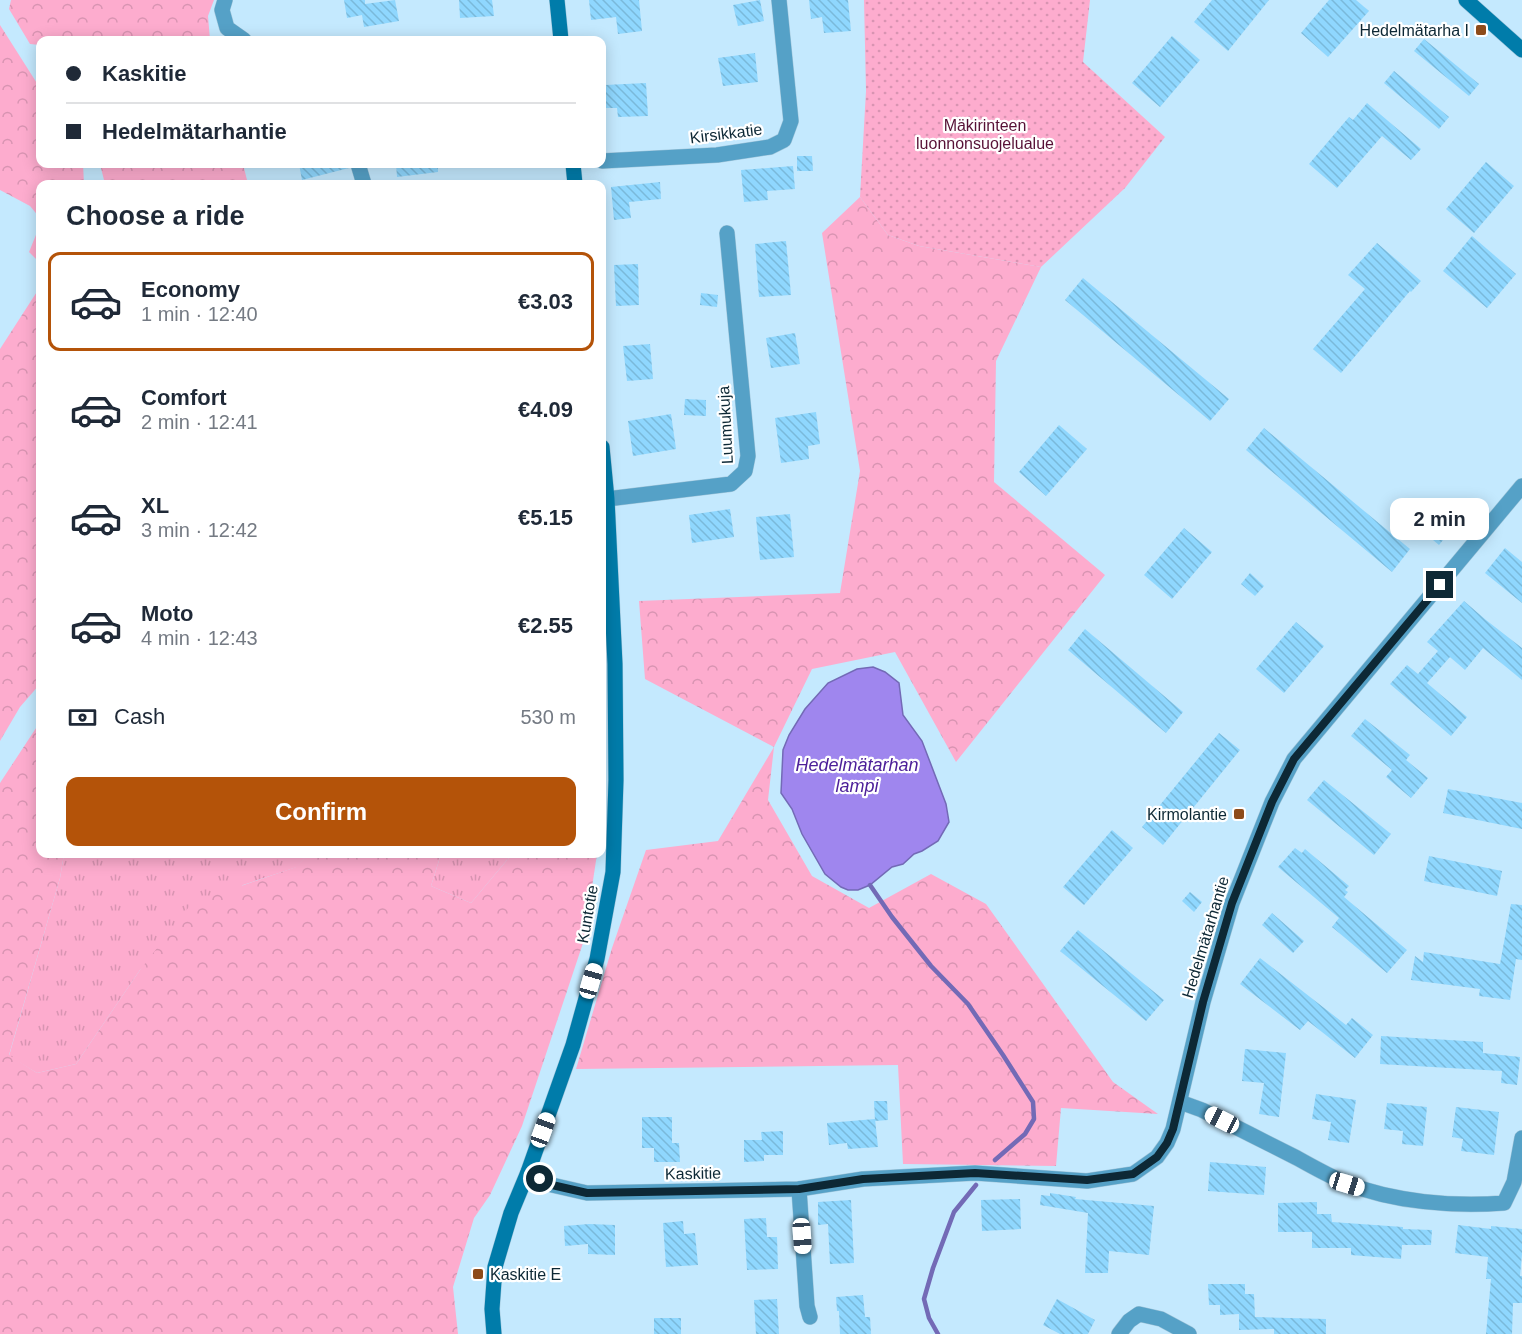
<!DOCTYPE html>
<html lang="en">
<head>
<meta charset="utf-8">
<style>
	body { margin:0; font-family:Helvetica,sans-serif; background:#f2f2f3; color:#1f2937; height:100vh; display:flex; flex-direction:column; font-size:22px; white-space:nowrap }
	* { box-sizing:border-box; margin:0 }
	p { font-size:20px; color:#747a83 }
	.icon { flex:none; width:33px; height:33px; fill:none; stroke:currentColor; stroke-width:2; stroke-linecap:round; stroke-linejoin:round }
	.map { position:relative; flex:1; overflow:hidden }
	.panel { position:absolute; left:36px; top:180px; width:570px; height:678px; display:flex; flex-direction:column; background:#fff; border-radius:12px; box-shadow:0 3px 15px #0003 }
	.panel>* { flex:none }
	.hud { position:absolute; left:36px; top:36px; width:570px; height:132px; border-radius:12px; box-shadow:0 3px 15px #0003; display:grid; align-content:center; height:132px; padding:0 30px; background:#fff }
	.end { position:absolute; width:27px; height:27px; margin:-14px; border:8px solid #0d2835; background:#fff; box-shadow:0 0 0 3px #fff }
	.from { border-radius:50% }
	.bubble { position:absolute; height:42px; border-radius:12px; background:#fff; box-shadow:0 3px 15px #0003; font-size:20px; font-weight:700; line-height:42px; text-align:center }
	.car { position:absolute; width:18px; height:36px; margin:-18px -9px; border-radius:8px; box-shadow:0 0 4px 2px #0007; background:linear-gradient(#fff 24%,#345 0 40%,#fff 0 76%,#345 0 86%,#fff 0) }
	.hud b { display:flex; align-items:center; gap:21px; height:57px; font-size:22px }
	.hud b+b { border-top:2px solid #e0e1e3 }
	.hud i { width:15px; height:15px; background:#1f2937 }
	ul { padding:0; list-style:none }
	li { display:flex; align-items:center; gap:18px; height:99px; margin:0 12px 9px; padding:0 18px; border:3px solid transparent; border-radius:12px }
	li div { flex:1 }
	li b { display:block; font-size:22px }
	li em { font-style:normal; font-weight:700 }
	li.current { border-color:#b45309 }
	li>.icon { width:54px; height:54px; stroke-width:1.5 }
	h2 { padding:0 30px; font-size:27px; line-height:72px }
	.pay { display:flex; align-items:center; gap:15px; height:66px; padding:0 30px; font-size:22px }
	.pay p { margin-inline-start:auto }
	.cta { display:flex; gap:12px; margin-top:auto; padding:12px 30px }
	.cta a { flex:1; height:69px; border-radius:12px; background:#b45309; color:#fff; font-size:24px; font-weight:700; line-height:69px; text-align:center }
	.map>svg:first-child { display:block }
</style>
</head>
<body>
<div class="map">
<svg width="1522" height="1334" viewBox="0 0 1522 1334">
	<defs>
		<pattern id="grass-tufts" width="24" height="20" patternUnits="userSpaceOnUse" patternTransform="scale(1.5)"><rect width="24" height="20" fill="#fdacce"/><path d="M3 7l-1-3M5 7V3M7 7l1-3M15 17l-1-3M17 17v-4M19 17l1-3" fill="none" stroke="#d894b2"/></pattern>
		<pattern id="forest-crowns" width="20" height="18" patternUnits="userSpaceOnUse" patternTransform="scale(1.5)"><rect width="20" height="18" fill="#fdacce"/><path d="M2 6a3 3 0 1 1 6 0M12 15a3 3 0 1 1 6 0" fill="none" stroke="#d894b2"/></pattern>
		<pattern id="park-dots" width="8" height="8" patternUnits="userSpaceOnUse" patternTransform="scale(1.5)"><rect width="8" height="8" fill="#fdacce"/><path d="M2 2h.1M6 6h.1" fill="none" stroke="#d894b2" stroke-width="1.8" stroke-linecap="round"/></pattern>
		<pattern id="building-back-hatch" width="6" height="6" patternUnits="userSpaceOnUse" patternTransform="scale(1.5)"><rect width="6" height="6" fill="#8fd7fe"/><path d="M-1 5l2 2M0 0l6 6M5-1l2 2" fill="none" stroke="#7ab9da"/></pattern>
	</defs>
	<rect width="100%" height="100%" fill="#c4e9fe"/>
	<!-- grass -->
	<g fill="url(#grass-tufts)">
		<path d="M40,225v38l-11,-11z"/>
		<path d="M64,854h244l-11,13 -54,18 -103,85 -64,94 -39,9 -28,-17 51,-178z"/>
		<path d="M441,854h71l-41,49 -40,-17z"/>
	</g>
	<!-- forest -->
	<g fill="url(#forest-crowns)">
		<path d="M11,0h203l-6,16 2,24h-170v5l-10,-1 -21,-35z"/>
		<path d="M0,25l40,63v76h43l1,20h-44v34l-10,-12 -30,-16z"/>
		<path d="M100,164h143l5,20h-143z"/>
		<path d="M860,197l28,38 31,11 122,21 -45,94 -2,121 111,93 -149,187 -61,-110 -83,17 -38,78 -6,53 44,76 57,32 62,-34 55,30 127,178 45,32 -97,-6 -5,58 -153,-2 -5,-99 -322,4 36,-121 34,-98 72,-9 56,-94 -129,-68 -6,-78 201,-8 20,-122 -38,-238z"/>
		<path d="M40,287v397l-20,23 -20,34v-392z"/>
		<path d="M40,722v132h24l-4,24 -51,177 28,18 39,-9 64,-94 52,-67 104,-36 12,-13h133l-10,32 40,17 41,-49h85l-13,86 -62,186 -32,69 -16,23 -21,69 5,47h-458v-551z"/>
	</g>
	<!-- park -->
	<path fill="url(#park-dots)" d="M864,0h226l-7,62 82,75 -40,51 -84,79 -122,-21 -31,-11 -28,-38 6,-106z"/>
	<!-- water -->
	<path fill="#9f86ee" stroke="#736ab6" stroke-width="1.5" d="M873,667l12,5 14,11 4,32 19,26 24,63 3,18 -11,19 -16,10 -8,3 -11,10 -11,3 -22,18 -12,5h-10l-7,-3 -16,-13 -23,-40 -10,-25 -11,-16 2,-43 6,-15 16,-26 23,-26 29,-14z"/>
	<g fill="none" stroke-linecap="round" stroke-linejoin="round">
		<!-- stream -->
		<g stroke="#736ab6" stroke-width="4.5">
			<path d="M870,885l22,32 39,49 37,38 35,51 30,47 1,17 -9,15 -30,26"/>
			<path d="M938,1334l-9,-16 -5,-19 9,-31 21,-56 22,-27"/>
		</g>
	</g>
	<!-- building -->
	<g fill="url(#building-back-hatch)">
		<path d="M344,0h21v4l30,-4 4,21 -35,6 -2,-12 -15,3z"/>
		<path d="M459,0h33l2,16 -34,2z"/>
		<path d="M589,0h50l3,31 -24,3 -2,-17 -25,3z"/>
		<path d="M760,0l4,21 -26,5 -5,-21z"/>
		<path d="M809,0h39l3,31 -27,2 -2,-16 -11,2z"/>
		<path d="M1212,0h57l-41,51 -34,-29z"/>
		<path d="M1329,0h27l13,11 -41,46 -27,-24z"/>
		<path d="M1172,36l28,24 -40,47 -28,-24z"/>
		<path d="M1424,39l55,45 -10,12 -55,-45z"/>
		<path d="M755,53l3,29 -35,4 -5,-28z"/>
		<path d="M1394,71l55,46 -10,12 -55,-46z"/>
		<path d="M646,83l2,33 -30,1 -1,-9h-11l-1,-23z"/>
		<path d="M1367,103l54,46 -10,11 -29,-24 -45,52 -28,-24 40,-47 4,3z"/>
		<path d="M797,156h15l1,15h-16z"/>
		<path d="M1486,162l28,24 -40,47 -28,-24z"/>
		<path d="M299,164h49l1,4 -47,12z"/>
		<path d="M396,164h42v8l-41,5z"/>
		<path d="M793,166l2,23 -28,2 1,9 -24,2 -3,-32z"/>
		<path d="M660,182l1,17 -32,3 2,16 -17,2 -3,-33z"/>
		<path d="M1472,236l44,38 -29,34 -44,-37z"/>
		<path d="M786,241l5,54 -32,2 -4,-53z"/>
		<path d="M1377,243l44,38 -10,11 -1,-1 -69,82 -28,-24 52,-60 -17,-14z"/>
		<path d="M638,264l1,41 -23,1 -2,-41z"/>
		<path d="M1083,278l146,121 -19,22 -145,-121z"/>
		<path d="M701,293l17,2 -1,12 -17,-2z"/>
		<path d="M795,333l5,31 -29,4 -5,-30z"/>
		<path d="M650,344l3,35 -26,2 -4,-35z"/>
		<path d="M685,399l21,1v16l-22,-1z"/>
		<path d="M816,412l4,32 -12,2 1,13 -28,4 -6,-45z"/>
		<path d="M671,414l5,35 -43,7 -5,-35z"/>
		<path d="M1059,425l28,24 -41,47 -27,-24z"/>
		<path d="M1264,428l146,121 -18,23 -146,-122z"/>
		<path d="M730,509l4,28 -42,6 -3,-28z"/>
		<path d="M790,514l4,43 -34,3 -4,-43z"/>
		<path d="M1435,526l12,9 -8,10 -12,-10z"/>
		<path d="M1184,528l28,24 -40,47 -28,-24z"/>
		<path d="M1505,548l17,14v41l-37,-30z"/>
		<path d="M1250,573l14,13 -9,10 -14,-12z"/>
		<path d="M1464,601l22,19 36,28v32l-39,-32 -18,22 -15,-13 -23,26 40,34 -16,19 -61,-52 17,-19 11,9 20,-23 -11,-9z"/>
		<path d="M1296,622l28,24 -40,47 -28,-24z"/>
		<path d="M1085,629l98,83 -17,21 -98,-83z"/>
		<path d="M1365,719l45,36 -4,5 22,18 -17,20 -25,-21 6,-7 -41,-34z"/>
		<path d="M1219,733l21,17 -77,95 -21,-18z"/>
		<path d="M1324,780l67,54 -17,21 -67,-55z"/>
		<path d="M1448,789l74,14v26l-79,-16z"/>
		<path d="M1112,830l21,18 -49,57 -21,-18z"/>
		<path d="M1295,848l7,5 3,-4 44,37 -4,4 3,2 -4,5 63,53 -20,23 -55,-46 7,-9 -61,-51z"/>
		<path d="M1429,856l73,15 -5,25 -73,-15z"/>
		<path d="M1190,892l12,10 -8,10 -12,-11z"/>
		<path d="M1511,904l11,1v55l-6,-1 -6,41 -31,-4 1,-7 -69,-9 4,-24 8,6 1,-10 76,12z"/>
		<path d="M1272,913l32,28 -11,12 -31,-28z"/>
		<path d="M1078,930l86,70 -18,21 -86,-70z"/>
		<path d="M1260,958l86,67 6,-7 21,17 -18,23 -47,-37 -8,9 -60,-46z"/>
		<path d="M1381,1036l102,6v11l37,4 -3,28 -16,-2 1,-12 -122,-7z"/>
		<path d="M1245,1049l41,4 -7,64 -20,-3 5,-31 -22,-2z"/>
		<path d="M1316,1094l40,6 -7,43 -21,-3 3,-18 -19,-3z"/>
		<path d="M874,1101h13l1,19 -13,1z"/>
		<path d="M1387,1103l40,4 -4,39 -21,-2 1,-13 -19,-2z"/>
		<path d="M1456,1107l43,5 -5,43 -33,-4 2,-12 -11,-2z"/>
		<path d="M642,1117h30v26h7l1,19h-26v-14h-12z"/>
		<path d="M875,1119l3,28 -30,2 -1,-6 -18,2 -2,-22z"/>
		<path d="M783,1131v24h-19v6l-20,1v-22h18l-1,-8z"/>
		<path d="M1210,1162l56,5 -2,28 -56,-4z"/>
		<path d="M1050,1193l26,4 -1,2 79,7 -5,49 -40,-4 -1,22h-23l3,-60 -48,-8 1,-10 9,1z"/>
		<path d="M1020,1199l1,30 -39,2 -1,-31z"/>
		<path d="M851,1200l3,63 -24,1 -2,-40 -10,1v-23z"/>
		<path d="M1317,1202v12h14l1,8 71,5v2l29,1 -1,15h-29l-1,14 -50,-4v-7h-39v-16h-34v-29z"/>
		<path d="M766,1218l1,19h10l1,32 -31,1 -3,-51z"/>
		<path d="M683,1221l1,13 11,-1 3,32 -32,2 -3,-44z"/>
		<path d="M589,1224l26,1v30l-27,-1v-10l-23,2 -1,-20z"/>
		<path d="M1458,1225l33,4v-3l31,3v25l-2,22h2v27h-9l-1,31h-26l5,-55h-5l2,-22 -33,-4z"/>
		<path d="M1208,1284h37v10h9l1,23 71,2v15h-52v-5l-35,1v-16l-19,1v-10h-11z"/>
		<path d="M863,1295l2,22h5l1,17h-31l-1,-23h-2l-1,-14z"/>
		<path d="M777,1299l2,35h-23l-2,-34z"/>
		<path d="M1057,1299l38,21 -7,14h-28l-17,-9z"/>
		<rect x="654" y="1318" width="27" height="16"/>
	</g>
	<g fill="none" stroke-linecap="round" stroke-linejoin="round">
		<!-- street casing -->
		<g stroke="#a3c6da" stroke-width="16">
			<g id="street">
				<path d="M225,0l-3,10 5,18 17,12"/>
				<path d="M602,161l115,-6 53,-8 14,-7 7,-19 -12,-121"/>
				<path d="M358,164l6,20"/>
				<path d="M607,499l124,-15 14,-13 3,-15 -21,-223"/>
				<path d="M1180,1102l22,8c32,16 63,32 95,48 16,9 32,18 49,25 47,19 108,24 158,20l10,-21 8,-44"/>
				<path d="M528,1172l24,13 35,8 212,-4 64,-10 112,-6 112,8 46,-7 24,-17 10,-14 6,-14 30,-127 29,-99 40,-101 22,-43 228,-273"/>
				<path d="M799,1189l8,117 3,11"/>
				<path d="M1119,1334l10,-13 10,-7 22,5 28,15"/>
			</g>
		</g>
		<!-- secondary casing -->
		<g stroke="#a3c6da" stroke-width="16">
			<g id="secondary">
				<path d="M557,0l4,40"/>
				<path d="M1466,0l56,50"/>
				<path d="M573,164l2,20"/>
				<path d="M494,1334l-2,-25 3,-42 16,-54 17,-41 45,-127 24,-86 16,-87 3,-92 -1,-116 -8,-165 -5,-52"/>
			</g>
		</g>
		<!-- street -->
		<use href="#street" stroke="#55a1c7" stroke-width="15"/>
		<!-- secondary -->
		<use href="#secondary" stroke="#007caa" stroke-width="15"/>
	</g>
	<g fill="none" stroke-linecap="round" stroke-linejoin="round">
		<!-- route -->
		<path stroke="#0d2835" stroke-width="8" d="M540,1179l12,6 35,8 212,-4 64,-10 112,-6 112,7 46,-6 24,-17 10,-14 6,-14 30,-127 29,-99 40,-101 22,-43 146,-174"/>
	</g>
	<!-- markers -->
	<g fill="#8d4b1a" stroke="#fff" stroke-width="2">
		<rect x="1475" y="24" width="12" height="12" rx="3"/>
		<rect x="1233" y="808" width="12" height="12" rx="3"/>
		<rect x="472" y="1268" width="12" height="12" rx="3"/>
	</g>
	<g text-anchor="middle" stroke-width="4.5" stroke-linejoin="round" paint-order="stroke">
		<!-- poi labels -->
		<g font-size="16" fill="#0d2835" stroke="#fff" text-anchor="end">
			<text x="1469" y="36">Hedelmätarha I</text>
			<text x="1227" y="820">Kirmolantie</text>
			<text x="490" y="1280" text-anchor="start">Kaskitie E</text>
		</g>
		<!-- park labels -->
		<g font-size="16" fill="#571136" stroke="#fff">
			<text x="985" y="131">Mäkirinteen<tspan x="985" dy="18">luonnonsuojelualue</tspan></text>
		</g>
		<!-- street labels -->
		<g font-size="16" fill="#0d2835" stroke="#fff">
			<text transform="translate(726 133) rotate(-7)" y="6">Kirsikkatie</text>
			<text transform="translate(725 425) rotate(-93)" y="6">Luumukuja</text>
			<text transform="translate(587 914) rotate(-80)" y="6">Kuntotie</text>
			<text transform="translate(1205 937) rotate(-73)" y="6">Hedelmätarhantie</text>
			<text transform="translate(693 1173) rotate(-1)" y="6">Kaskitie</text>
		</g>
		<!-- water labels -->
		<g font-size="18" font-style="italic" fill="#4d2099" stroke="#fff">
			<text x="857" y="771">Hedelmätarhan<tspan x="857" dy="21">lampi</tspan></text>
		</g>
	</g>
</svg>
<i class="end from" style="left:540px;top:1179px"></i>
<i class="end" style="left:1440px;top:585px"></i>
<div class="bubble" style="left:1390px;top:498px;width:99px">2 min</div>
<i class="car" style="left:591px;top:981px;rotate:16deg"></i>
<i class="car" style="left:1222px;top:1120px;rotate:297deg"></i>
<i class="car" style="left:543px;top:1130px;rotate:20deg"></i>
<i class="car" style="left:1347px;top:1184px;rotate:107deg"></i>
<i class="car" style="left:802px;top:1236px;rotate:176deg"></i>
<div class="hud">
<b><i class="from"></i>Kaskitie</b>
<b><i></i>Hedelmätarhantie</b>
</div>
<section class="panel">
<h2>Choose a ride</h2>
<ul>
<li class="current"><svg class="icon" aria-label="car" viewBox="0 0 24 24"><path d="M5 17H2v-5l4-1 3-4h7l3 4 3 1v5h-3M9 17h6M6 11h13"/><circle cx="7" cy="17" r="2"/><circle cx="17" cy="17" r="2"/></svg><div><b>Economy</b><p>1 min · 12:40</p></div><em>€3.03</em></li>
<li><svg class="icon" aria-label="car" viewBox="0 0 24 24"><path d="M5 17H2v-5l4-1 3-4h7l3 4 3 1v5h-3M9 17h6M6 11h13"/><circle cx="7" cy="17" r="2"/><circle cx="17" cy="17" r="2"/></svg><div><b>Comfort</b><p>2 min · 12:41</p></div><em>€4.09</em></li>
<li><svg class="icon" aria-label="car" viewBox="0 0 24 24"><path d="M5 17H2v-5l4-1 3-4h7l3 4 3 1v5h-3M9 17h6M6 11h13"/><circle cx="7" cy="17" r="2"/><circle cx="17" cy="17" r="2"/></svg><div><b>XL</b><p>3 min · 12:42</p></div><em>€5.15</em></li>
<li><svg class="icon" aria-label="car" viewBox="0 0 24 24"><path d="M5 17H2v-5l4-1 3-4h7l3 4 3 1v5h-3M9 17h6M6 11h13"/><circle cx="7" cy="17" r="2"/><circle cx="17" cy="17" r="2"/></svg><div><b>Moto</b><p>4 min · 12:43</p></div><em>€2.55</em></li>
</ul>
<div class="pay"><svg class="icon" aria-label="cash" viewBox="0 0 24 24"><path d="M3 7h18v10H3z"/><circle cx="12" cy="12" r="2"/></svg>Cash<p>530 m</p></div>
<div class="cta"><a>Confirm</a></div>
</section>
</div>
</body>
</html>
